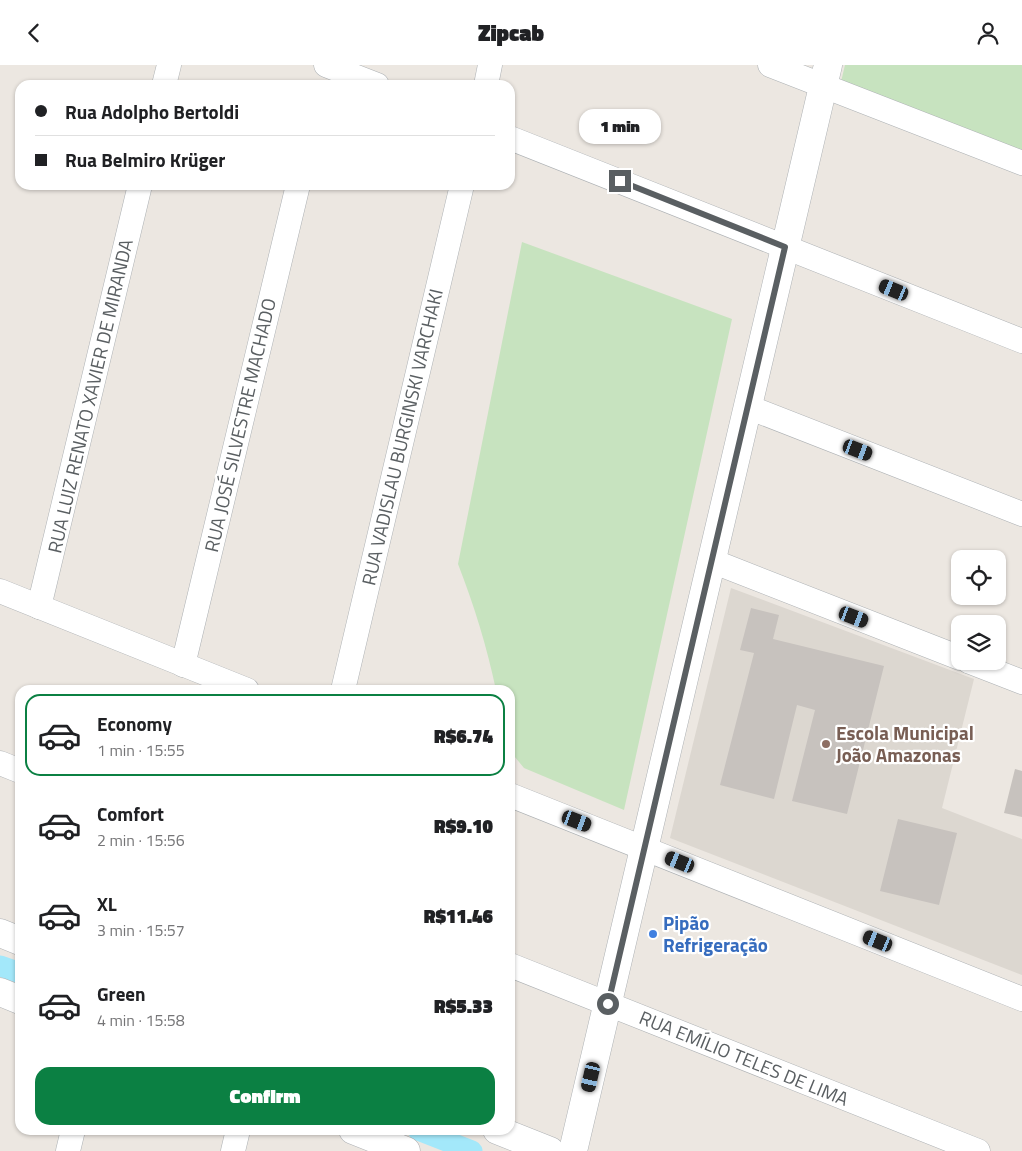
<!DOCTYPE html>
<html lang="en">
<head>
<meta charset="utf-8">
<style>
	body { margin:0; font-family:"Titillium Web",sans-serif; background:#f2f2f2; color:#202124; height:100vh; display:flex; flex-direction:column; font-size:19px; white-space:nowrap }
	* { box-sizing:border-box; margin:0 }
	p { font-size:16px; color:#757577 }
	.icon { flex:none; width:28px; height:28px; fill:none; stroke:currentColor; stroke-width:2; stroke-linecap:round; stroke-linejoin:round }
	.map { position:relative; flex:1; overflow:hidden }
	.drawer { position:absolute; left:15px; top:620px; width:500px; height:450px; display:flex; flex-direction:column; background:#fff; border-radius:15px; box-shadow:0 1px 4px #0004 }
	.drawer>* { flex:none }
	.top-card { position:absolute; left:15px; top:15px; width:500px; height:110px; border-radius:15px; box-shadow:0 1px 4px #0004; display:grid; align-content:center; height:110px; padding:0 20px; background:#fff }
	.tools { position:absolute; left:951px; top:485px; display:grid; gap:10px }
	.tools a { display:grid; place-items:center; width:55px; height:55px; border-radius:10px; background:#fff; box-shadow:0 1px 4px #0004; font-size:25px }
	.end { position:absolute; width:22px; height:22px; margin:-11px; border:6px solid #5a5f62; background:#fff; box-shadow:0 0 0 2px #fff }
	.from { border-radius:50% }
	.bubble { position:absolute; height:35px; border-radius:15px; background:#fff; box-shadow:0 1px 4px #0004; font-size:16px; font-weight:800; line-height:35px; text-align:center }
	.car { position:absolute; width:15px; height:30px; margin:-15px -8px; border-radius:6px; box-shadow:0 0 4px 1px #0007; background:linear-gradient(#222 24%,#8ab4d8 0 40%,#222 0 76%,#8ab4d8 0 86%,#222 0) }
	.top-card b { display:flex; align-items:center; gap:18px; height:48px; font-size:19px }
	.top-card b+b { border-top:1px solid #e0e0e0 }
	.top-card i { width:12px; height:12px; background:#202124 }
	ul { padding:9px 0 0; list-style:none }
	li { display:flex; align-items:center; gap:15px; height:82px; margin:0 10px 8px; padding:0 10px; border:2px solid transparent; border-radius:15px }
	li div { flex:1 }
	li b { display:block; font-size:19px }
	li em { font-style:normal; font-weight:800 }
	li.active { border-color:#0b8043 }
	li>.icon { width:45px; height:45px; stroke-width:1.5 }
	.primary-button { display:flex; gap:10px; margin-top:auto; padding:10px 20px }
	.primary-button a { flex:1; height:58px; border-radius:15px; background:#0b8043; color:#fff; font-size:20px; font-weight:800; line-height:58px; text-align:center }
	header { display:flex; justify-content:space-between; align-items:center; height:65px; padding:0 20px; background:#fff; font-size:22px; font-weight:800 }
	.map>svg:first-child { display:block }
</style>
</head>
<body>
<header><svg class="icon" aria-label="back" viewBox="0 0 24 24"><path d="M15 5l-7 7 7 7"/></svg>Zipcab<svg class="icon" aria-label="person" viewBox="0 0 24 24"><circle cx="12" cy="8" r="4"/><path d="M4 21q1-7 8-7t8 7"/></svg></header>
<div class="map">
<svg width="1022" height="1086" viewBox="0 0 1022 1086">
	<rect width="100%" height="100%" fill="#ece7e1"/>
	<!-- education -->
	<path fill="#dcd7d0" d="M731,523l243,91 -32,129 80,31v136l-352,-137z"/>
	<!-- green -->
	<g fill="#c7e3bf">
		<path d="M845,0h177v94l-183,-69z"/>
		<path d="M522,177l210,77 -108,491 -100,-42 -14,-17v-61h-14c-9,-43 -22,-85 -38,-126z"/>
	</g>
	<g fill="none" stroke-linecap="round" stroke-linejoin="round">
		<!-- canal -->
		<g stroke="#a3e8fa" stroke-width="21">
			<path d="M0,901l20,7"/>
			<path d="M418,1065l54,21"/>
		</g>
	</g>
	<!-- building -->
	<g fill="#c7c2be">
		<path d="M751,543l28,7 -6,24 111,27 -37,148 -55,-13 23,-91 -18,-5 -23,94 -54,-14 34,-132 -14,-3z"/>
		<path d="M1015,704l7,2v46l-18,-4z"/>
		<path d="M898,754l59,14 -18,72 -59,-14z"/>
	</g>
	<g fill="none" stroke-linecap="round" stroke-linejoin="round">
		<!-- minor casing -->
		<g stroke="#adb1b4" stroke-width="25">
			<g id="minor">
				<path d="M326,0l51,20"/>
				<path d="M770,0l252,98"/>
				<path d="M164,20l5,-20"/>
				<path d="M486,20l4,-20"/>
				<path d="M510,73l512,203"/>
				<path d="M748,342l274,107"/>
				<path d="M712,496l248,97"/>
				<path d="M0,526l247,99"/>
				<path d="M39,542l101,-422"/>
				<path d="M968,596l54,21"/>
				<path d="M183,600l115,-480"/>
				<path d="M343,625l119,-505"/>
				<path d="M0,698l20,8"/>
				<path d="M510,730l512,204"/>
				<path d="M510,900l468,186"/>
				<path d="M68,1086l5,-21"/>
				<path d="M233,1086l5,-21"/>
			</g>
		</g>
		<!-- tertiary casing -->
		<g stroke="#adb1b4" stroke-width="29">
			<g id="tertiary">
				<path d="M0,868l20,8"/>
				<path d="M0,927l20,8"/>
				<path d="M353,1065l53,21"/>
				<path d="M497,1065l53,21"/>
				<path d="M573,1086l255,-1086"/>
			</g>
		</g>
		<!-- minor -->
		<use href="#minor" stroke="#fff" stroke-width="24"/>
		<!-- tertiary -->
		<use href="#tertiary" stroke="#fff" stroke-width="28"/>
	</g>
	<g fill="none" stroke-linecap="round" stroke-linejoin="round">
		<!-- route -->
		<path stroke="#5a5f62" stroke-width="6" d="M608,939l177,-757 -165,-66"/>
	</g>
	<!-- markers -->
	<circle fill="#8d6e63" stroke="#fff" stroke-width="2" cx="826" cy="679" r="5"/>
	<circle fill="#3f7fe0" stroke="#fff" stroke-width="2" cx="653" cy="869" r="5"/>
	<g text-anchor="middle" stroke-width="4.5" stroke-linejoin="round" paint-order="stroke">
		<!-- street labels -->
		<g font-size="19" fill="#5a5f62" stroke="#fff">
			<text transform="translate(90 331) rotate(-77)" y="7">RUA LUIZ RENATO XAVIER DE MIRANDA</text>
			<text transform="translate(240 360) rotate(-77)" y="7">RUA JOSÉ SILVESTRE MACHADO</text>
			<text transform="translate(402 372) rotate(-77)" y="7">RUA VADISLAU BURGINSKI VARCHAKI</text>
			<text transform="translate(744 993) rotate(22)" y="7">RUA EMÍLIO TELES DE LIMA</text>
		</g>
		<!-- education labels -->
		<g font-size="19" font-weight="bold" fill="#785e54" stroke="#fff" text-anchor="start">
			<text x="836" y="675">Escola Municipal<tspan x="836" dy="22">João Amazonas</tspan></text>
		</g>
		<!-- shop labels -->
		<g font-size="19" font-weight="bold" fill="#366cbe" stroke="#fff" text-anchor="start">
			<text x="663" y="865">Pipão<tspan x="663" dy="22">Refrigeração</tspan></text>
		</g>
	</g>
</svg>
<div class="tools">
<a><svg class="icon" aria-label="locate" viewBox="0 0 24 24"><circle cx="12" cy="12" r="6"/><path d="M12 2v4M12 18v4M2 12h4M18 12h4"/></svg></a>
<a><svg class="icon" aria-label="layers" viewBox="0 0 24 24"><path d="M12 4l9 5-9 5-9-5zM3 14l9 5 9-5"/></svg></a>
</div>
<i class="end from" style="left:608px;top:939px"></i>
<i class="end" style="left:620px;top:116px"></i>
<div class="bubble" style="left:579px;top:44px;width:82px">1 min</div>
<i class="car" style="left:894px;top:225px;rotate:292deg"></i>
<i class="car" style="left:858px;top:385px;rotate:111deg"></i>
<i class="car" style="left:854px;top:552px;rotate:111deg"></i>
<i class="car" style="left:577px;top:756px;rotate:111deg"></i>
<i class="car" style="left:680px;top:797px;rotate:292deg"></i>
<i class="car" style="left:878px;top:876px;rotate:292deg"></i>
<i class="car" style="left:591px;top:1012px;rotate:193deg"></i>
<div class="top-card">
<b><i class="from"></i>Rua Adolpho Bertoldi</b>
<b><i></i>Rua Belmiro Krüger</b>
</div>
<section class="drawer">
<ul>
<li class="active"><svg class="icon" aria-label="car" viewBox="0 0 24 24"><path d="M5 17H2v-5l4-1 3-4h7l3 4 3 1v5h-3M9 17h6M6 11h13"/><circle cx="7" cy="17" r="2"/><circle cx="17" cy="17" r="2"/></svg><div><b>Economy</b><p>1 min · 15:55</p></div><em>R$6.74</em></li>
<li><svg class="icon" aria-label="car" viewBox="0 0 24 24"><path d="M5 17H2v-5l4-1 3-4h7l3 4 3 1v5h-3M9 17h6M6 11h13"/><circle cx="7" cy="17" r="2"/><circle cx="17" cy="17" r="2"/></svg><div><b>Comfort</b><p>2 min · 15:56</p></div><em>R$9.10</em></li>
<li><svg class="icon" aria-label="car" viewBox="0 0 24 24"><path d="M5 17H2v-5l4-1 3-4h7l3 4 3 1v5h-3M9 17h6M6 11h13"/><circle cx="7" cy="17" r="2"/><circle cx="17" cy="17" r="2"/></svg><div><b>XL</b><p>3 min · 15:57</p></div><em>R$11.46</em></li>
<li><svg class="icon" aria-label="car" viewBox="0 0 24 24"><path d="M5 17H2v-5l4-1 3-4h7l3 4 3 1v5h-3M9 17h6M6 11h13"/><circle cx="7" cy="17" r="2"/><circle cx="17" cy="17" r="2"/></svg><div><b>Green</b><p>4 min · 15:58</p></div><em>R$5.33</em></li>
</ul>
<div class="primary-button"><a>Confirm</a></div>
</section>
</div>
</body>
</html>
